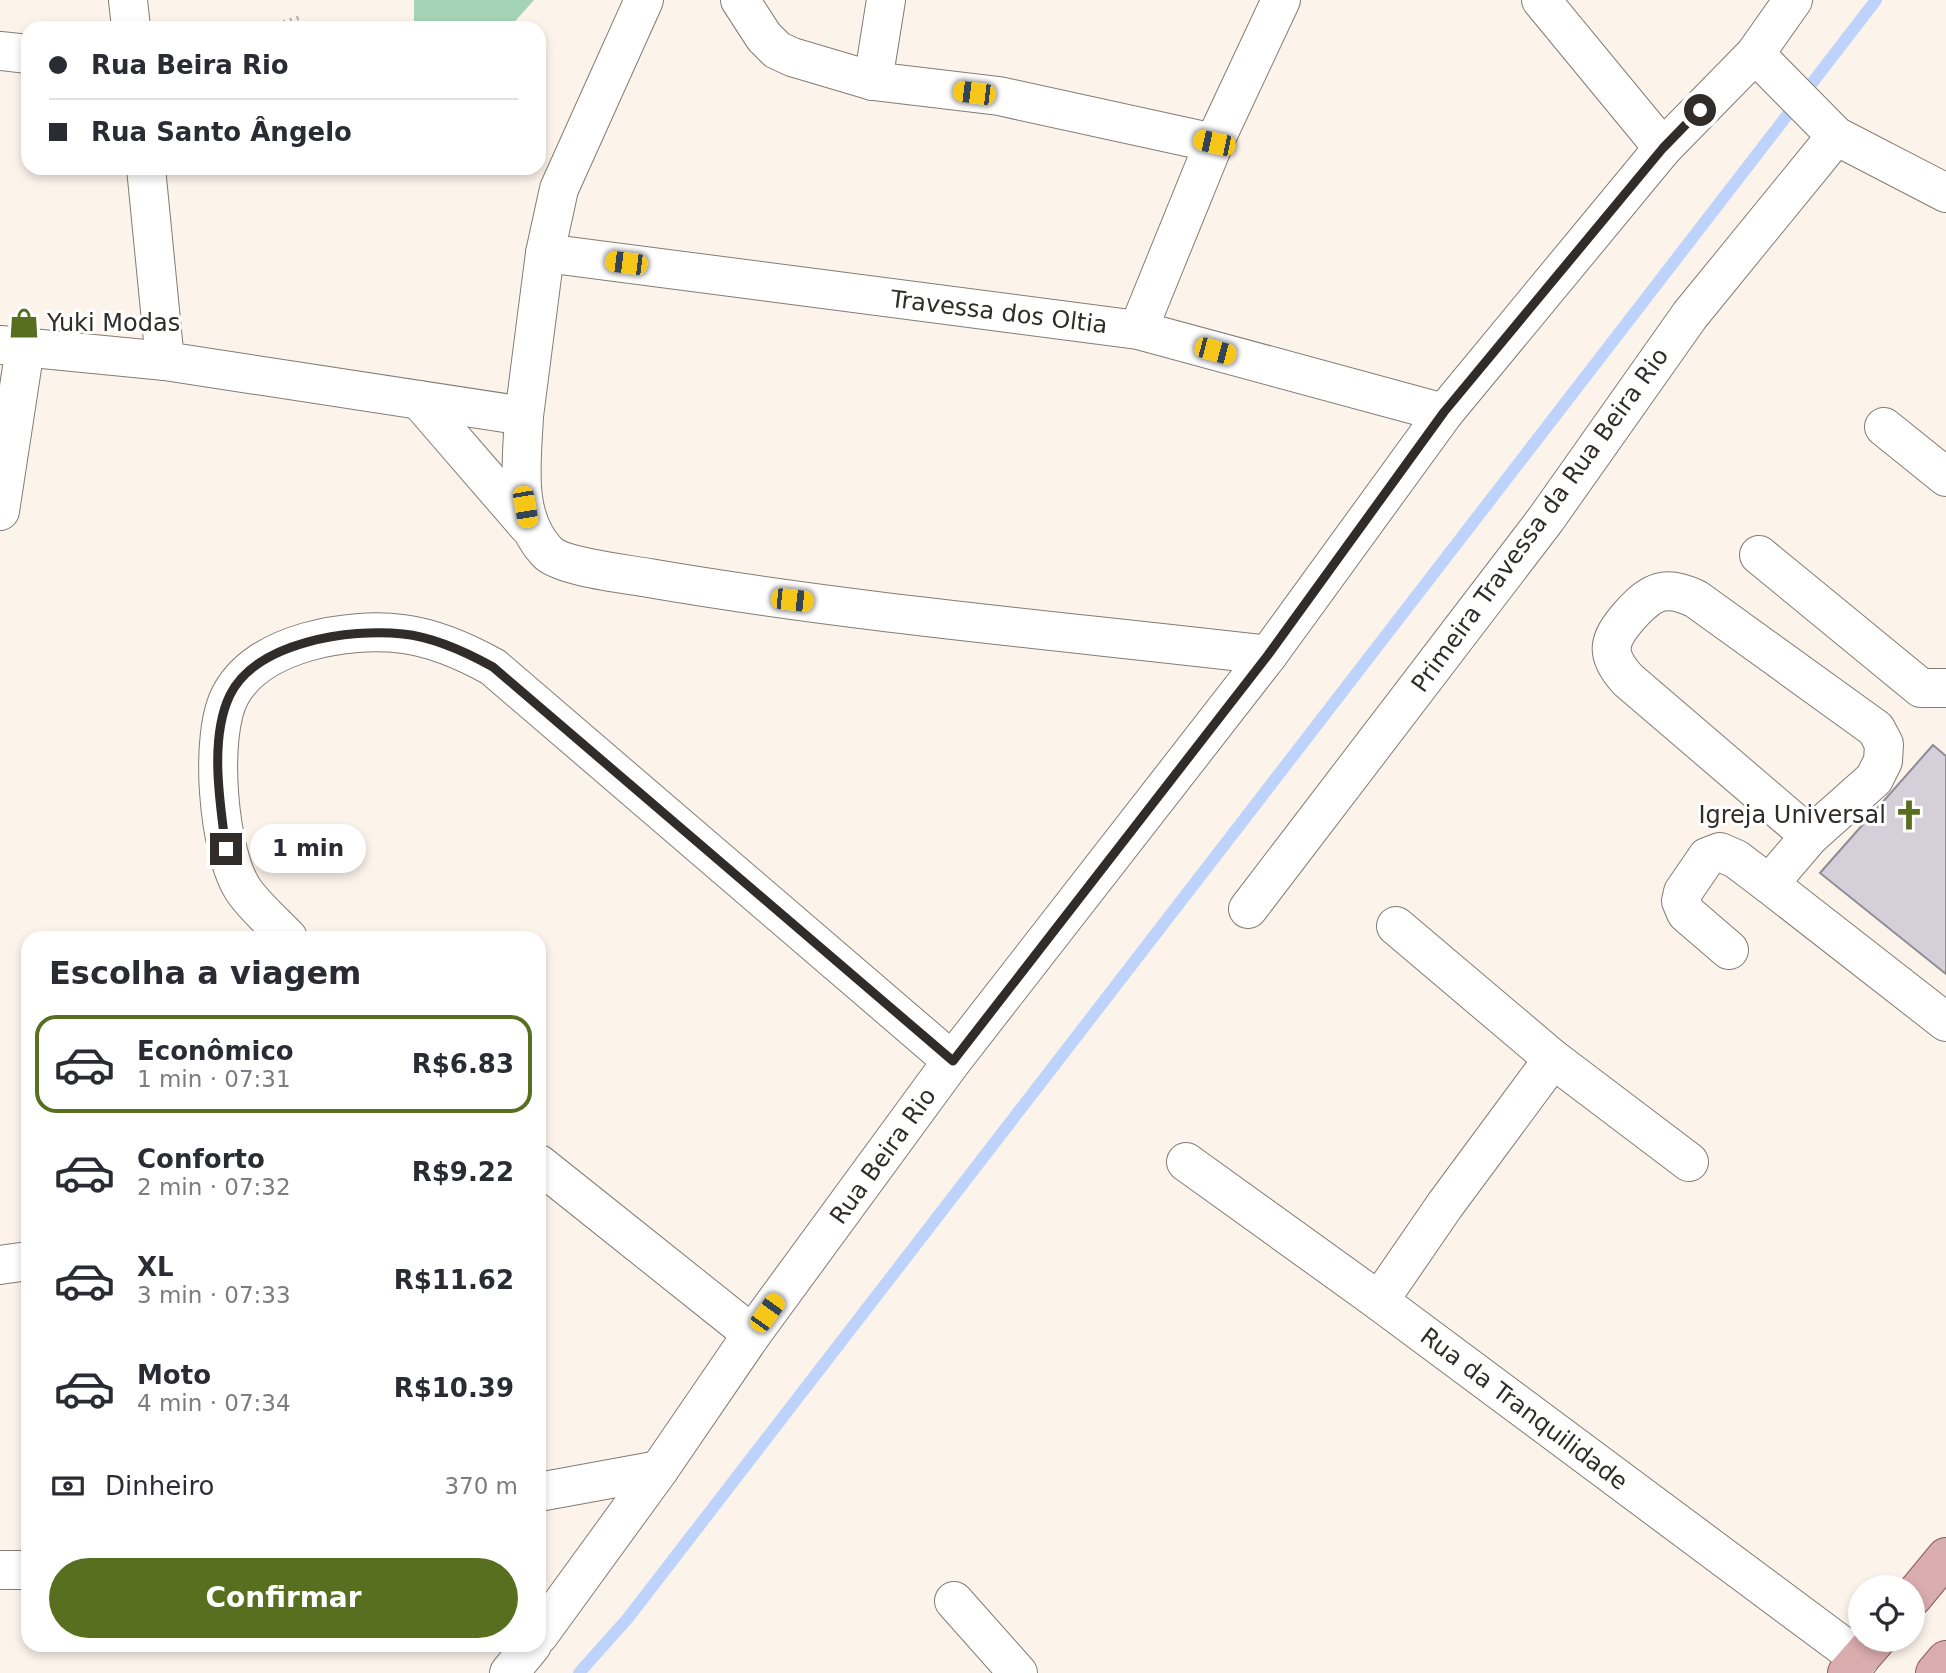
<!DOCTYPE html>
<html lang="pt">
<head>
<meta charset="utf-8">
<style>
	body { margin:0; font-family:"DejaVu Sans",sans-serif; background:#f2f2f3; color:#2b2b33; height:100vh; display:flex; flex-direction:column; font-size:26px; white-space:nowrap }
	* { box-sizing:border-box; margin:0 }
	p { font-size:23px; color:#7c7c81 }
	.icon { flex:none; width:38px; height:38px; fill:none; stroke:currentColor; stroke-width:2; stroke-linecap:round; stroke-linejoin:round }
	.map { position:relative; flex:1; overflow:hidden }
	.sheet { position:absolute; left:21px; top:931px; width:525px; height:721px; display:flex; flex-direction:column; background:#fff; border-radius:21px; box-shadow:0 4px 10px #0003 }
	.sheet>* { flex:none }
	.banner { position:absolute; left:21px; top:21px; width:525px; height:154px; border-radius:21px; box-shadow:0 4px 10px #0003; display:grid; align-content:center; height:154px; padding:0 28px; background:#fff }
	.fabs { position:absolute; left:1848px; top:1575px; display:grid; gap:14px }
	.fabs a { display:grid; place-items:center; width:77px; height:77px; border-radius:50%; background:#fff; box-shadow:0 4px 10px #0003; font-size:35px }
	.end { position:absolute; width:32px; height:32px; margin:-16px; border:9px solid #2f2c29; background:#fff; box-shadow:0 0 0 4px #fff }
	.from { border-radius:50% }
	.bubble { position:absolute; height:49px; border-radius:24px; background:#fff; box-shadow:0 4px 10px #0003; font-size:23px; font-weight:700; line-height:49px; text-align:center }
	.car { position:absolute; width:21px; height:42px; margin:-21px -10px; border-radius:9px; box-shadow:0 0 5px 2px #0007; background:linear-gradient(#f5c518 24%,#345 0 40%,#f5c518 0 76%,#345 0 86%,#f5c518 0) }
	.banner b { display:flex; align-items:center; gap:24px; height:66px; font-size:26px }
	.banner b+b { border-top:2px solid #e1e1e2 }
	.banner i { width:18px; height:18px; background:#2b2b33 }
	ul { padding:0; list-style:none }
	li { display:flex; align-items:center; gap:21px; height:98px; margin:0 14px 10px; padding:0 14px; border:4px solid transparent; border-radius:21px }
	li div { flex:1 }
	li b { display:block; font-size:26px }
	li em { font-style:normal; font-weight:700 }
	li.selected { border-color:#586f1f }
	li>.icon { width:63px; height:63px; stroke-width:1.5 }
	h2 { padding:0 28px; font-size:32px; line-height:84px }
	.pay { display:flex; align-items:center; gap:18px; height:77px; padding:0 28px; font-size:26px }
	.pay p { margin-inline-start:auto }
	.action { display:flex; gap:14px; margin-top:auto; padding:14px 28px }
	.action a { flex:1; height:80px; border-radius:42px; background:#586f1f; color:#fff; font-size:28px; font-weight:700; line-height:80px; text-align:center }
	.map>svg:first-child { display:block }
</style>
</head>
<body>
<div class="map">
<svg width="1946" height="1673" viewBox="0 0 1946 1673">
	<rect width="100%" height="100%" fill="#fcf3eb"/>
	<!-- green -->
	<path fill="#a5d3b6" d="M414,0h120l-25,28h-95z"/>
	<g fill="none" stroke-linecap="round" stroke-linejoin="round">
		<!-- stream -->
		<path stroke="#bed3fc" stroke-width="12" d="M579,1673l49,-55 1248,-1618"/>
	</g>
	<!-- building -->
	<path fill="#d4cfd9" stroke="#908c95" stroke-width="2" d="M1933,745l13,11v218l-126,-101z"/>
	<g fill="none" stroke-linecap="round" stroke-linejoin="round">
		<!-- minor casing -->
		<g stroke="#837c74" stroke-width="40">
			<g id="minor">
				<path d="M128,0l3,28"/>
				<path d="M740,0l24,37 13,13 15,7 81,24 126,15 215,47"/>
				<path d="M1541,0l122,148"/>
				<path d="M0,51l28,3"/>
				<path d="M1755,54l81,82 110,57"/>
				<path d="M873,81l13,-81"/>
				<path d="M146,168l19,193"/>
				<path d="M545,253l593,77 306,83"/>
				<path d="M1138,330l76,-187 67,-143"/>
				<path d="M0,345l165,16 359,55c-2,46 -11,100 23,136 14,15 80,22 102,26 204,35 413,53 619,77"/>
				<path d="M419,400l109,126"/>
				<path d="M524,416l21,-163 14,-64 85,-189"/>
				<path d="M1884,427l62,50"/>
				<path d="M0,511l25,-163"/>
				<path d="M1759,555l162,133h25"/>
				<path d="M1810,836l-182,-156c-24,-26 -20,-40 2,-65 22,-24 35,-31 66,-16l180,130 8,15 -1,17 -9,18 -64,57 -41,48 177,138"/>
				<path d="M1248,909l298,-390 144,-204 146,-179"/>
				<path d="M1396,926l157,133 136,103"/>
				<path d="M288,938c-14,-15 -32,-30 -44,-47 -26,-37 -36,-157 -13,-197 29,-52 117,-67 172,-60 31,4 63,18 90,33l459,394"/>
				<path d="M1729,950l-43,-37 -5,-12 2,-9 24,-35 13,-5 16,7 33,25"/>
				<path d="M1186,1162l193,139 481,358"/>
				<path d="M539,1164l213,170"/>
				<path d="M0,1265l28,-4"/>
				<path d="M1379,1301l66,-96 108,-146"/>
				<path d="M539,1492l120,-22"/>
				<path d="M0,1570h28"/>
				<path d="M954,1601l64,72"/>
				<path d="M539,1635l120,-165 93,-136 200,-273 316,-406 176,-242 219,-265 92,-94 38,-54"/>
				<path d="M509,1673l23,-28"/>
			</g>
		</g>
		<!-- major casing -->
		<g stroke="#8d5b5c" stroke-width="40">
			<g id="major">
				<path d="M1913,1597l33,-40"/>
				<path d="M1847,1673l29,-33"/>
				<path d="M1935,1673l11,-13"/>
			</g>
		</g>
		<!-- path -->
		<path stroke="#b5aea8" stroke-width="4.5" stroke-dasharray="2 5" stroke-linecap="butt" d="M263,28l39,-11"/>
		<!-- minor -->
		<use href="#minor" stroke="#fff" stroke-width="38"/>
		<!-- major -->
		<use href="#major" stroke="#d9acad" stroke-width="38"/>
	</g>
	<g fill="none" stroke-linecap="round" stroke-linejoin="round">
		<!-- route -->
		<path stroke="#2f2c29" stroke-width="9" d="M226,849c-6,-45 -17,-111 4,-154 26,-53 120,-67 173,-61 30,3 63,18 90,33l460,394 315,-406 176,-243 219,-264 37,-38"/>
	</g>
	<!-- icons -->
	<defs>
		<g id="shop-bare" transform="scale(2.415)"><path d="M-5-2.5h2.3a2.7 3.5 0 0 1 5.4 0H5L5.5 6h-11ZM-1.5-2.5h3a1.5 2.3 0 0 0-3 0Z" fill="#586f1f" stroke="#fff" stroke-width="2.5" paint-order="stroke"/></g>
		<g id="church-bare" transform="scale(2.415)"><path d="M-1.2-6h2.4v3.5h3.3v2.4h-3.3V6h-2.4V-.1h-3.3v-2.4h3.3Z" fill="#586f1f" stroke="#fff" stroke-width="2.5" paint-order="stroke"/></g>
	</defs>
	<g fill-rule="evenodd">
		<use href="#shop-bare" x="24" y="323"/>
		<use href="#church-bare" x="1909" y="815"/>
	</g>
	<g text-anchor="middle" stroke-width="6" stroke-linejoin="round" paint-order="stroke">
		<!-- street labels -->
		<g font-size="24" fill="#2f2c29" stroke="#fff">
			<text transform="translate(999 312) rotate(7)" y="8">Travessa dos Oltia</text>
			<text transform="translate(1540 520) rotate(-54)" y="8">Primeira Travessa da Rua Beira Rio</text>
			<text transform="translate(883 1156) rotate(-54)" y="8">Rua Beira Rio</text>
			<text transform="translate(1524 1409) rotate(37)" y="8">Rua da Tranquilidade</text>
		</g>
		<!-- poi labels -->
		<g font-size="24" fill="#2f2c29" stroke="#fff" text-anchor="start">
			<text x="47" y="331">Yuki Modas</text>
			<text x="1886" y="823" text-anchor="end">Igreja Universal</text>
		</g>
	</g>
</svg>
<div class="fabs">
<a><svg class="icon" aria-label="locate" viewBox="0 0 24 24"><circle cx="12" cy="12" r="6"/><path d="M12 2v4M12 18v4M2 12h4M18 12h4"/></svg></a>
</div>
<i class="end from" style="left:1700px;top:110px"></i>
<i class="end" style="left:226px;top:849px"></i>
<div class="bubble" style="left:250px;top:824px;width:116px">1 min</div>
<i class="car" style="left:974px;top:93px;rotate:277deg"></i>
<i class="car" style="left:1214px;top:143px;rotate:282deg"></i>
<i class="car" style="left:626px;top:263px;rotate:277deg"></i>
<i class="car" style="left:1215px;top:351px;rotate:105deg"></i>
<i class="car" style="left:525px;top:507px;rotate:170deg"></i>
<i class="car" style="left:792px;top:600px;rotate:96deg"></i>
<i class="car" style="left:767px;top:1313px;rotate:36deg"></i>
<div class="banner">
<b><i class="from"></i>Rua Beira Rio</b>
<b><i></i>Rua Santo Ângelo</b>
</div>
<section class="sheet">
<h2>Escolha a viagem</h2>
<ul>
<li class="selected"><svg class="icon" aria-label="car" viewBox="0 0 24 24"><path d="M5 17H2v-5l4-1 3-4h7l3 4 3 1v5h-3M9 17h6M6 11h13"/><circle cx="7" cy="17" r="2"/><circle cx="17" cy="17" r="2"/></svg><div><b>Econômico</b><p>1 min · 07:31</p></div><em>R$6.83</em></li>
<li><svg class="icon" aria-label="car" viewBox="0 0 24 24"><path d="M5 17H2v-5l4-1 3-4h7l3 4 3 1v5h-3M9 17h6M6 11h13"/><circle cx="7" cy="17" r="2"/><circle cx="17" cy="17" r="2"/></svg><div><b>Conforto</b><p>2 min · 07:32</p></div><em>R$9.22</em></li>
<li><svg class="icon" aria-label="car" viewBox="0 0 24 24"><path d="M5 17H2v-5l4-1 3-4h7l3 4 3 1v5h-3M9 17h6M6 11h13"/><circle cx="7" cy="17" r="2"/><circle cx="17" cy="17" r="2"/></svg><div><b>XL</b><p>3 min · 07:33</p></div><em>R$11.62</em></li>
<li><svg class="icon" aria-label="car" viewBox="0 0 24 24"><path d="M5 17H2v-5l4-1 3-4h7l3 4 3 1v5h-3M9 17h6M6 11h13"/><circle cx="7" cy="17" r="2"/><circle cx="17" cy="17" r="2"/></svg><div><b>Moto</b><p>4 min · 07:34</p></div><em>R$10.39</em></li>
</ul>
<div class="pay"><svg class="icon" aria-label="cash" viewBox="0 0 24 24"><path d="M3 7h18v10H3z"/><circle cx="12" cy="12" r="2"/></svg>Dinheiro<p>370 m</p></div>
<div class="action"><a>Confirmar</a></div>
</section>
</div>
</body>
</html>
